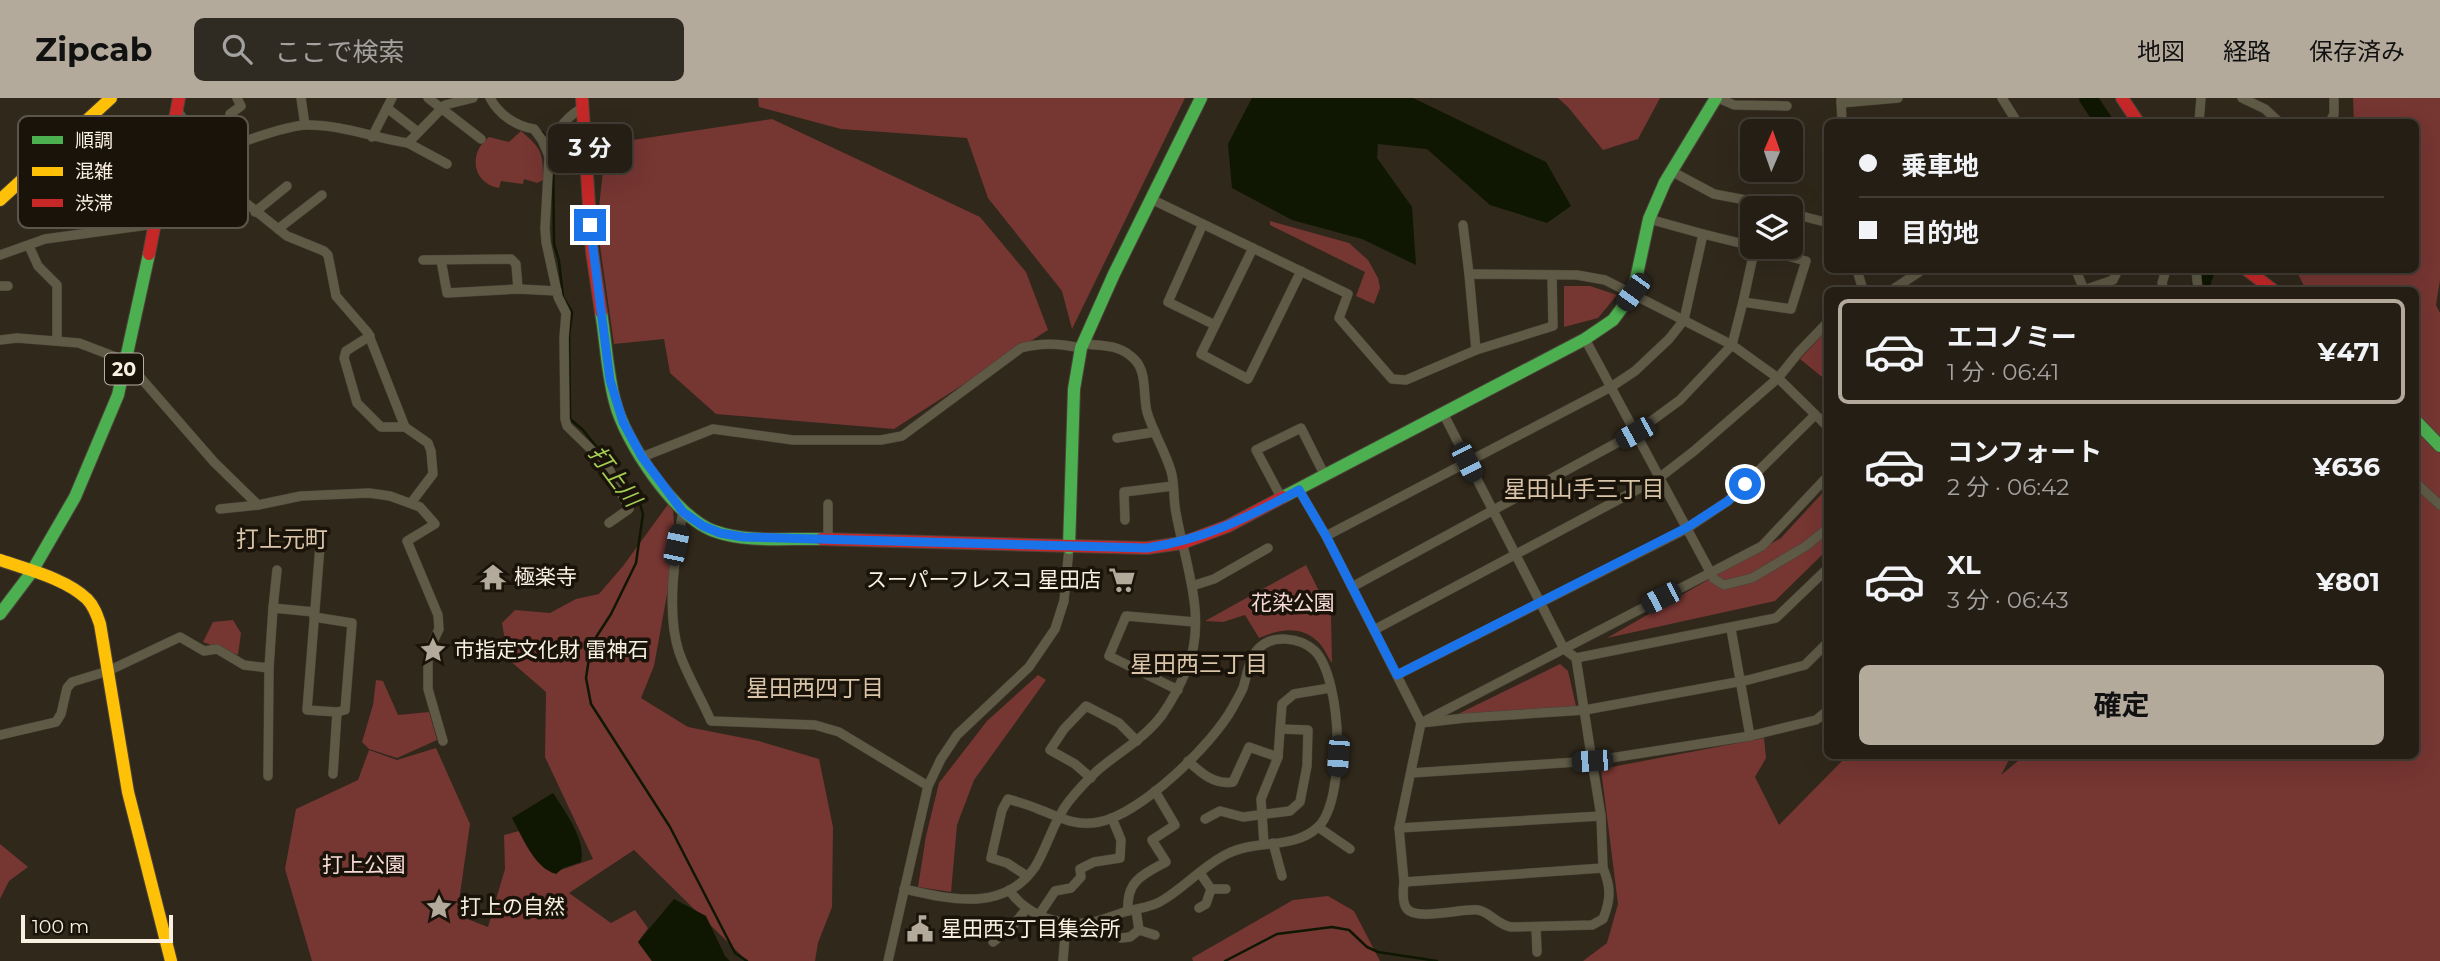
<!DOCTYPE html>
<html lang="ja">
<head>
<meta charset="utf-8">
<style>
	body { margin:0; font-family:Montserrat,"Noto Sans JP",sans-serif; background:#302b22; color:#f1f3f6; height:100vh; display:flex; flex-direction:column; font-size:26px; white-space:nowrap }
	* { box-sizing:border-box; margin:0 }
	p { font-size:23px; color:#a3a2a0 }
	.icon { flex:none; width:38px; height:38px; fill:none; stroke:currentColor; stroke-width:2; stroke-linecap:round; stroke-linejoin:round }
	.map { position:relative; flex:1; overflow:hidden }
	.panel { position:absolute; left:1824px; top:189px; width:595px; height:472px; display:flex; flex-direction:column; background:#241e14; border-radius:10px; box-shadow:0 7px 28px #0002,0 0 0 2px #413c34 }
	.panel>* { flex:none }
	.banner { position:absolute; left:1824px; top:21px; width:595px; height:154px; border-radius:10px; box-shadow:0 7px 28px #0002,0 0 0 2px #413c34; display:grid; align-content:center; height:154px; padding:0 35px; background:#241e14 }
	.needle { width:46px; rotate:2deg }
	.controls { position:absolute; left:1740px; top:21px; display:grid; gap:14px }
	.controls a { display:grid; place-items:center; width:63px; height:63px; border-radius:10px; background:#241e14; box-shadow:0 7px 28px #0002,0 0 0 2px #413c34; font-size:35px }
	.scale { position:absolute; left:21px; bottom:18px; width:152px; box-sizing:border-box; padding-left:7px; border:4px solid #faf0e2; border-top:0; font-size:19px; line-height:24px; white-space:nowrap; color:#faf0e2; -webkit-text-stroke:5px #1a1309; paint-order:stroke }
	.end { position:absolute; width:32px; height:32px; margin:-16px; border:9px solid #1a73e8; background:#fff; box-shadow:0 0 0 4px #fff }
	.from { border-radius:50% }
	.bubble { position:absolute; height:49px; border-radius:10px; background:#241e14; box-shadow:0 7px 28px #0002,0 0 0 2px #413c34; font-size:23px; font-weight:700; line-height:49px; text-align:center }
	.car { position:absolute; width:21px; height:42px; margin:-21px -10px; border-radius:9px; box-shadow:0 0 5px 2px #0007; background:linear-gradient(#222 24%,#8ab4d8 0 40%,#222 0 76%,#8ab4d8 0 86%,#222 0) }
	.banner b { display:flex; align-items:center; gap:24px; height:66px; font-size:26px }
	.banner b+b { border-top:2px solid #413c34 }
	.banner i { width:18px; height:18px; background:#f1f3f6 }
	ul { padding:12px 0 0; list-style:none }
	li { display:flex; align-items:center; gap:21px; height:105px; margin:0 14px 10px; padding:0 21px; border:4px solid transparent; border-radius:10px }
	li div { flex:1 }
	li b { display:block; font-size:26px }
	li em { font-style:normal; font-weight:700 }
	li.on { border-color:#b3aa9c }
	li>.icon { width:63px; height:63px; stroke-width:1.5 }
	.action { display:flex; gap:14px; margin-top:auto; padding:14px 35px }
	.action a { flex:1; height:80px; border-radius:10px; background:#b3aa9c; color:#111; font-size:28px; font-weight:700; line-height:80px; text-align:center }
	header { display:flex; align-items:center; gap:42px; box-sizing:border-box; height:98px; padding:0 35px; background:#b3aa9c; color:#111 }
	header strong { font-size:33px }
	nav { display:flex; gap:38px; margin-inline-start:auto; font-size:24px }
	.search { width:490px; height:63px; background:#302b22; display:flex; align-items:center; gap:18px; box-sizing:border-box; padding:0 24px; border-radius:10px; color:#a3a2a0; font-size:26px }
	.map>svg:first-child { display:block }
</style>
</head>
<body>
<header>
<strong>Zipcab</strong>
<div class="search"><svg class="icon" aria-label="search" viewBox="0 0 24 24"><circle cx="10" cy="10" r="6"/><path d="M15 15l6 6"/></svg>ここで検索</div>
<nav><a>地図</a><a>経路</a><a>保存済み</a></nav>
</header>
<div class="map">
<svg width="2440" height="863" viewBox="0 0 2440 863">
	<rect width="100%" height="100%" fill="#30281b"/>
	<!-- green -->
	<g fill="#763632">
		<path d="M758,0h427l-113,231 -10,-38 -74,-93 -21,-60 -126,-9 -82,-22z"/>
		<path d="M1558,0h102l-22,41 -35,11 -35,-43z"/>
		<path d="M2353,0h87v182l-4,25 4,8v648h-857l24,-18 11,-39 -17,-135 163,-31 2,20 -11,19 24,48 63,-64 -3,-5h172l-10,19 23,-19h391v-466h-109l-10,-20h119v-148h-61z"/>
		<path d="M772,21l208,98 46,55 22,58 -154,99 -178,-15 -46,-41 -6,-34 -50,5 -17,-119 9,-81z"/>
		<path d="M521,33c21,18 22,21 22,49l-6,3 -13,-4 -1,5 -22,-3 -2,7c-27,-5 -31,-35 -10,-51l20,5z"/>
		<path d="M1270,123l79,22 19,17 10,18 2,10 -6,16 -18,-8 9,-24 -95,-47z"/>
		<path d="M1564,188h26l27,9 -19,23 -34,9z"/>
		<path d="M1827,232v51l-27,-22z"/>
		<path d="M1827,390v62l-52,51 -168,37 174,-100z"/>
		<path d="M672,401l4,46 -22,121 -13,32 47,29 71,14 60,18 14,68 -1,80 -14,36 -3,18h-68l-113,-111 -65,43 42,30 24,-13 13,18 -10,14 14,19h-340l-27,-92 11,-60 62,-29 11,-30 28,10 39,-12 34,76 -13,91 31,12 17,-58 -1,-34 15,-4 33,42 41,-14 -48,-102 1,-65 -38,-33 -6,-36 13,-13 35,3 26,-14 23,-5 24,-28z"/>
		<path d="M1306,467l25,50 1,48c-5,-7 -9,-18 -16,-23 -17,-15 -39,-10 -57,-2l-14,-23 -22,7 -18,-1z"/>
		<path d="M233,522l8,13 -3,22 -35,-13 10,-20z"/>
		<path d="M1560,566l8,7 8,35 -118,8z"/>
		<path d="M1038,577l8,5 -72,100 -17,45 -6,67 -33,-5 8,-51 13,-53 48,-62z"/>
		<path d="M376,582l7,1 15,34 31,-3 8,28 -40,18 -28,-9 -7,-7 11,-37z"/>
		<path d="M0,746l28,23 -19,14 -9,18z"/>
		<path d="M1328,798l26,15 26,50h-187l-1,-3 101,-58z"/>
	</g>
	<!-- water -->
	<g fill="#0f1702">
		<path d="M1252,0h161l133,64 25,44 -24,17 -57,-18 -63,-56 -49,-5 -1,14 35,49 4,58 -54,-26 -70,-19 -60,-32 -4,-44z"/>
		<path d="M553,695c11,17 34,48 28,69l-18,6 -7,6c-22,-6 -34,-38 -44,-56z"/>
		<path d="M674,801l32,17 19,40 5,5h-78l-14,-19z"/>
	</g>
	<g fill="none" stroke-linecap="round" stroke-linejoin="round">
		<!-- stream -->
		<g stroke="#0f1702" stroke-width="2.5">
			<path d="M542,34l8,12"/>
			<path d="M553,55l1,91 5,17 4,36 9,15 -3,23 1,84 13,11 20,25"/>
			<path d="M613,371l27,35 3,10 -7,49 -25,51 -20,31 -5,33 5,26 79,123 65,126 12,8"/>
			<path d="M1225,863l52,-27 55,-7 17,3 18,17 11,5 59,9"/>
		</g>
		<!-- river -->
		<g stroke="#0f1702" stroke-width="18">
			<path d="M2088,0l16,24"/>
			<path d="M2199,192l7,-20"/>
		</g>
		<!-- street casing -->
		<g stroke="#4b4339" stroke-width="10">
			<g id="street">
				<path d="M301,0l4,27"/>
				<path d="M428,0l53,41"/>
				<path d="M490,0c9,17 26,28 44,31l8,11 7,16 -4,72 1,14 12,55 8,16 -2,25 1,81 2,7 40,39 22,44 -20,14"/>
				<path d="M1718,0l16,7 53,1"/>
				<path d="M2002,0l15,24"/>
				<path d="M2242,0l23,11 14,13"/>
				<path d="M1841,2l1,22"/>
				<path d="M1841,5l57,-5"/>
				<path d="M387,10l31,24"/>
				<path d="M177,12l59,85 51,41 37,15 4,4 8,41 32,37 37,94 23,16 3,8 2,23 -22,29"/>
				<path d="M230,16l11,-8 -4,-8"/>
				<path d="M2199,24l2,-24"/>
				<path d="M2330,24l4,-8v-14"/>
				<path d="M372,39l20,-39"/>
				<path d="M408,45l39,21"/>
				<path d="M549,58c5,-22 14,-37 33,-48"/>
				<path d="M1671,73l43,23 37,7 23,7"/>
				<path d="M1151,101l197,95 -9,24 53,61 14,1 70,-30 -7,-76 108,1 28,5 127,65 46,33 49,48"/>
				<path d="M159,110c16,-16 32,-36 50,-50 16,-12 77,-32 97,-33 33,-1 69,13 102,18l37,-38 28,-7"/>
				<path d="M255,114l32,-26"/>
				<path d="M1790,115l31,8"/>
				<path d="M1203,126l-35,78 47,23"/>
				<path d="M1463,127l6,49"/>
				<path d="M278,131l44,-34"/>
				<path d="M1703,136l49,12"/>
				<path d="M29,148l9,20 19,19v55"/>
				<path d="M1754,149h1l51,14 -15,48 -48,-7 12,-55"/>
				<path d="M1253,150l-52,106 47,25 53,-108"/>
				<path d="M0,157l45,-16 110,-15"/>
				<path d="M423,162l88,-1 5,5 2,25"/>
				<path d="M441,162l6,33 71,-4 39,2"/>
				<path d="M1857,172l6,20"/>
				<path d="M2076,172l8,20h-2"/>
				<path d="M2196,172l2,20"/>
				<path d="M0,188h8"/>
				<path d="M1892,192l30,-20"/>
				<path d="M2084,192l29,-10 5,-10"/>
				<path d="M2164,192l-2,-7 4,-13"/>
				<path d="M370,238l-24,15 -2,7 13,45 24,24h24"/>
				<path d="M1585,241l129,240 10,6 28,-7 54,-32 21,-17"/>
				<path d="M0,242l17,-2 62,5 47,18 88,101 44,43 43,-9 68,-3 21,3 30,11 15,17 -28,17 31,74 1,14 -8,17 -3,13v30l15,52"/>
				<path d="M1476,252l77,-24 -1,-51"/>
				<path d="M1443,315l121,236 12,9 16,103 158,-25 66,-16 11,-9"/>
				<path d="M1117,340l38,-6"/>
				<path d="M642,359l71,-28 80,11h88l21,-4 119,-88c21,-6 40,-4 60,0"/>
				<path d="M2415,384l25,23"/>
				<path d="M1299,392l27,46 95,187 341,-177 65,-69"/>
				<path d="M1282,401l-26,-49 45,-22 24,48"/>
				<path d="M220,411l38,-4"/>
				<path d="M683,414c-8,39 -17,101 -4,140 8,23 22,46 32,69l104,4 24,7 89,54"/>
				<path d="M1125,422l-1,-28 49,-6"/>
				<path d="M1326,438l285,-149 24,-16 34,-32 15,-19 19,-86 -54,-15"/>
				<path d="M828,442v-36"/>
				<path d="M320,448l-13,164 30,2"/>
				<path d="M1192,488l22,-7 54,-31"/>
				<path d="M1352,489l283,-154 45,-33 52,-55 11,-43"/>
				<path d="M273,510l4,-38"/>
				<path d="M314,519l38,6 -7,87 -8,2 -4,62"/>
				<path d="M1731,531l19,107"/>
				<path d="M1374,532l285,-152 35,-27 84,-73 21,-26 28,-29"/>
				<path d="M1576,560l200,-40 51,-49"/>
				<path d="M1397,577l289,-146 42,-28 87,-86"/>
				<path d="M1178,592l-69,-34 17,-40 69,6"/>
				<path d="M0,637l56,-13 5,-8 6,-26 5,-6 36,-11 72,-34 24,14 13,-2 27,16 25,3 4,-60 41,4"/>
				<path d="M1188,663c13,12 26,24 45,21l16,-35 29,10"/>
				<path d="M1411,675l181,-12 9,55 2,52 -199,14 -5,-54 22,-105 44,-5 120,-8 163,-30 57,-15 22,-22"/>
				<path d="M268,678l1,-108"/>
				<path d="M1091,680l-16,-14 -25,-14 14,-21 22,-23 33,17 18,18"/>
				<path d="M1205,721l15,-8 23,6 47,-6 10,-9 7,-36 1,-36 -28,-1"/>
				<path d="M1318,729l32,22"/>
				<path d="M1399,730l202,-12"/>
				<path d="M1273,745l9,33"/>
				<path d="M1264,746l-3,-45 17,-42 4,-53 12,-10 36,-6"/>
				<path d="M1200,775l11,16h15"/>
				<path d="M1404,784c-1,8 -2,21 3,27 10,12 56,-1 71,1 12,2 18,14 33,17l81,-2 11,-6c8,-20 8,-32 0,-51"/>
				<path d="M904,791c44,10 100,24 131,-22 13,-21 18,-46 34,-66 9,-11 18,-21 29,-31 21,-18 47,-32 64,-55 10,-14 18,-30 25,-46 21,-51 -2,-105 -11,-156 -3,-14 -1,-29 -5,-42 -6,-20 -18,-39 -24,-59 -4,-16 0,-38 -11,-51 -15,-17 -32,-15 -53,-17"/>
				<path d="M1009,792c19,27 52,37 84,32 12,-2 23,-8 35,-11 12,-3 25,-4 35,-11 22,-13 41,-35 64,-46 29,-15 65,-4 90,-26 30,-26 25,-149 -2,-177 -15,-14 -43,-17 -57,-2 -10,11 -11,27 -15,39 -3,7 -7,13 -10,19 -20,37 -92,107 -134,115 -24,5 -39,-5 -61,-13 -9,-4 -20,-7 -30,-10l-6,11 -11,48 16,5 20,13"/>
				<path d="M1199,810l7,-4 5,-15"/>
				<path d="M1136,812l3,20 16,5"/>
				<path d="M1128,813c-2,-30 14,-36 38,-49l-14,-22 23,-15 -20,-34"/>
				<path d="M1039,817l16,-24 16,-3 10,-11 -1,-8 14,-7 26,-4 1,-18 -9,-22"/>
				<path d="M1536,829l1,25"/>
				<path d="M1121,840l9,-1 9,-7"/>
				<path d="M993,844l19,-15 15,-19"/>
				<path d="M888,863l40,-175 13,-27 16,-24 72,-68 26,-38 9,-28 5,-53"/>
				<path d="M1063,863l3,-38"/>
			</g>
		</g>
		<!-- fast casing -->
		<g stroke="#4b4339" stroke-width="14">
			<g id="fast">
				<path d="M601,214c5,30 6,61 14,90 10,40 60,115 99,129 33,12 73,7 107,8"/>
				<path d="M2415,322l25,26"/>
				<path d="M1283,399l302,-158 28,-19 20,-27 16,-74 16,-37 51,-84"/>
				<path d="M1069,450l5,-159 7,-41 33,-74 87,-176"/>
				<path d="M0,516l31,-41 44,-76 43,-102 31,-141"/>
			</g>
		</g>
		<!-- slow casing -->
		<g stroke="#4b4339" stroke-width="14">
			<g id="slow">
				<path d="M0,102l111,-102"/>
				<path d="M0,462c28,10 65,18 87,39 7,7 10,16 13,25l28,168 43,169"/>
			</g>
		</g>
		<!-- jam casing -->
		<g stroke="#4b4339" stroke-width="14">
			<g id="jam">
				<path d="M582,0l10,153 9,61"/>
				<path d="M2122,0l16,24"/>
				<path d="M149,156l30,-156"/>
				<path d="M2247,172l26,20"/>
				<path d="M821,441l326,9 35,-5 46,-17 55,-29"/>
			</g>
		</g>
		<!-- street -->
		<use href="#street" stroke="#5f5a46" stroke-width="9"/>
		<!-- fast -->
		<use href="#fast" stroke="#4caf50" stroke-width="12"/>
		<!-- slow -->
		<use href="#slow" stroke="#ffc107" stroke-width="12"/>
		<!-- jam -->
		<use href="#jam" stroke="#c62828" stroke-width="12"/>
	</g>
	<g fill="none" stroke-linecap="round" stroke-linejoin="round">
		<!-- route -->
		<path stroke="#1a73e8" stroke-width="9" d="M590,127l20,155 13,42 19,35 41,55 20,14 17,7 23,4 404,11c59,-9 99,-30 152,-58l27,46 71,139 289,-147 42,-27 17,-17"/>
	</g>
	<!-- icons -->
	<defs>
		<g id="temple-bare" transform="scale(2.1)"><path d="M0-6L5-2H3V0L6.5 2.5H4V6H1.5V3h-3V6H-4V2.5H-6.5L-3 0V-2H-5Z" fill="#b3aa9c" stroke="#1a1309" stroke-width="2.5" paint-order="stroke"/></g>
		<g id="supermarket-bare" transform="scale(2.1)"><path d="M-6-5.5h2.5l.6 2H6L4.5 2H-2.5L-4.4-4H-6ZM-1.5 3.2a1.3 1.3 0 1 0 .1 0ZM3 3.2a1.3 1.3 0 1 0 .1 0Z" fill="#b3aa9c" stroke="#1a1309" stroke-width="2.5" paint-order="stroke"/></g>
		<g id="sight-bare" transform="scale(2.1)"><path d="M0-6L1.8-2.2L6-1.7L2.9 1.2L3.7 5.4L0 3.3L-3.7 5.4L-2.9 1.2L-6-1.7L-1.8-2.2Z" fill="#b3aa9c" stroke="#1a1309" stroke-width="2.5" paint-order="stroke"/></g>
		<g id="civic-bare" transform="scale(2.1)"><path d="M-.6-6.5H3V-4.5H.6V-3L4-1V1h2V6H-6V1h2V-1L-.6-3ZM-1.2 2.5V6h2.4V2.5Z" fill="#b3aa9c" stroke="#1a1309" stroke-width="2.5" paint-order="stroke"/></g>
	</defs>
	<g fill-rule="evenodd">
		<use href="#temple-bare" x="493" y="479"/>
		<use href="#supermarket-bare" x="1122" y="482"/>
		<use href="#sight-bare" x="433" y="552"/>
		<use href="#sight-bare" x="439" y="809"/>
		<use href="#civic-bare" x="920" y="831"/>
	</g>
	<g text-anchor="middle" stroke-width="7" stroke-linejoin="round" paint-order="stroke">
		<!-- shield labels -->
		<rect fill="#1a1309" stroke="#b7aea1" stroke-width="2" x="105" y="255.5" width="38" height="31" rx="5"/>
		<g font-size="19" font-weight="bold" fill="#faf0e2">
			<text x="124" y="278">20</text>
		</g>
		<!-- poi labels -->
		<g font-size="21" fill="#faf0e2" stroke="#1a1309" text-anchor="start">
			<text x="514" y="486">極楽寺</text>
			<text x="1101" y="489" text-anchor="end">スーパーフレスコ 星田店</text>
			<text x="454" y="559">市指定文化財 雷神石</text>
			<text x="460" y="816">打上の自然</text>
			<text x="941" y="838">星田西3丁目集会所</text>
		</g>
		<!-- park labels -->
		<g font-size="21" fill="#f6dad7" stroke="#1a1309">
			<text x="1293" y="512">花染公園</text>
			<text x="364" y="774">打上公園</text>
		</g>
		<!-- water labels -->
		<g font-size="23" font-style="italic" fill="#a5cf54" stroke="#1a1309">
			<text transform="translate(615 378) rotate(53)" y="8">打上川</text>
		</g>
		<!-- neighbourhood labels -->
		<g font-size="23" fill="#d9c4a9" stroke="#1a1309">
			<text x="1584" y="399">星田山手三丁目</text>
			<text x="282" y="449">打上元町</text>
			<text x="1199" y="574">星田西三丁目</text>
			<text x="815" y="598">星田西四丁目</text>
		</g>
	</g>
	<!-- legend -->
	<rect x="18" y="18" width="230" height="112" rx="10" fill="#1a1309" stroke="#5d554a" stroke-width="2"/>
	<rect x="32" y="38" width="31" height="8" fill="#4caf50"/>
	<rect x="32" y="69" width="31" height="9" fill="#ffc107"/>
	<rect x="32" y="101" width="31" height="8" fill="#c62828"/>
	<g font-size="19" fill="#faf0e2">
		<text x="75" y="49">順調</text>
		<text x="75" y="80">混雑</text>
		<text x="75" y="112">渋滞</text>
	</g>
</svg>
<div class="controls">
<a><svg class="needle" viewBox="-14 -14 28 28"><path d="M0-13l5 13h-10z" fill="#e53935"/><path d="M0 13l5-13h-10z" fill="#a3a2a0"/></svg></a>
<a><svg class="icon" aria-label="layers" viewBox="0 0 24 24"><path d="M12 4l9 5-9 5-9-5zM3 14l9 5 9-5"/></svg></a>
</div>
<div class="scale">100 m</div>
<i class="end from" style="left:1745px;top:386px"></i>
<i class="end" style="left:590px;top:127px"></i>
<div class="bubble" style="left:548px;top:26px;width:84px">3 分</div>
<i class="car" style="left:1633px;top:194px;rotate:216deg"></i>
<i class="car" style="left:1635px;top:335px;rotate:241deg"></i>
<i class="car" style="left:1467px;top:364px;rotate:153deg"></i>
<i class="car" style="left:676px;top:447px;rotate:12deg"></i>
<i class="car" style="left:1661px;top:500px;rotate:243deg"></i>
<i class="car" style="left:1338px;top:658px;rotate:184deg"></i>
<i class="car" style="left:1592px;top:663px;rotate:266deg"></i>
<div class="banner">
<b><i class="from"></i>乗車地</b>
<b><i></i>目的地</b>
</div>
<section class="panel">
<ul>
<li class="on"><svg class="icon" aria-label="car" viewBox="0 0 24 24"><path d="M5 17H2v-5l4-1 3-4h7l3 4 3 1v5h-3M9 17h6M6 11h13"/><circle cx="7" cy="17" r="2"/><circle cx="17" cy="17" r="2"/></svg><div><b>エコノミー</b><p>1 分 · 06:41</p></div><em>¥471</em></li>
<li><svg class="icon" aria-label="car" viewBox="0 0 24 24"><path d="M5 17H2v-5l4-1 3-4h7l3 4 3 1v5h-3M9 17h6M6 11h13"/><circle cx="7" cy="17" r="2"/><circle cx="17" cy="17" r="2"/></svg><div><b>コンフォート</b><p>2 分 · 06:42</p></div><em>¥636</em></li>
<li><svg class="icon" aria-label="car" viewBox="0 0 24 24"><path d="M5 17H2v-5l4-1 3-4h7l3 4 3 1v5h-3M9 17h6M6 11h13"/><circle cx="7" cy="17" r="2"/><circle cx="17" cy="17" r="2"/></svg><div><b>XL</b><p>3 分 · 06:43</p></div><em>¥801</em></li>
</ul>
<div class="action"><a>確定</a></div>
</section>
</div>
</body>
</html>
